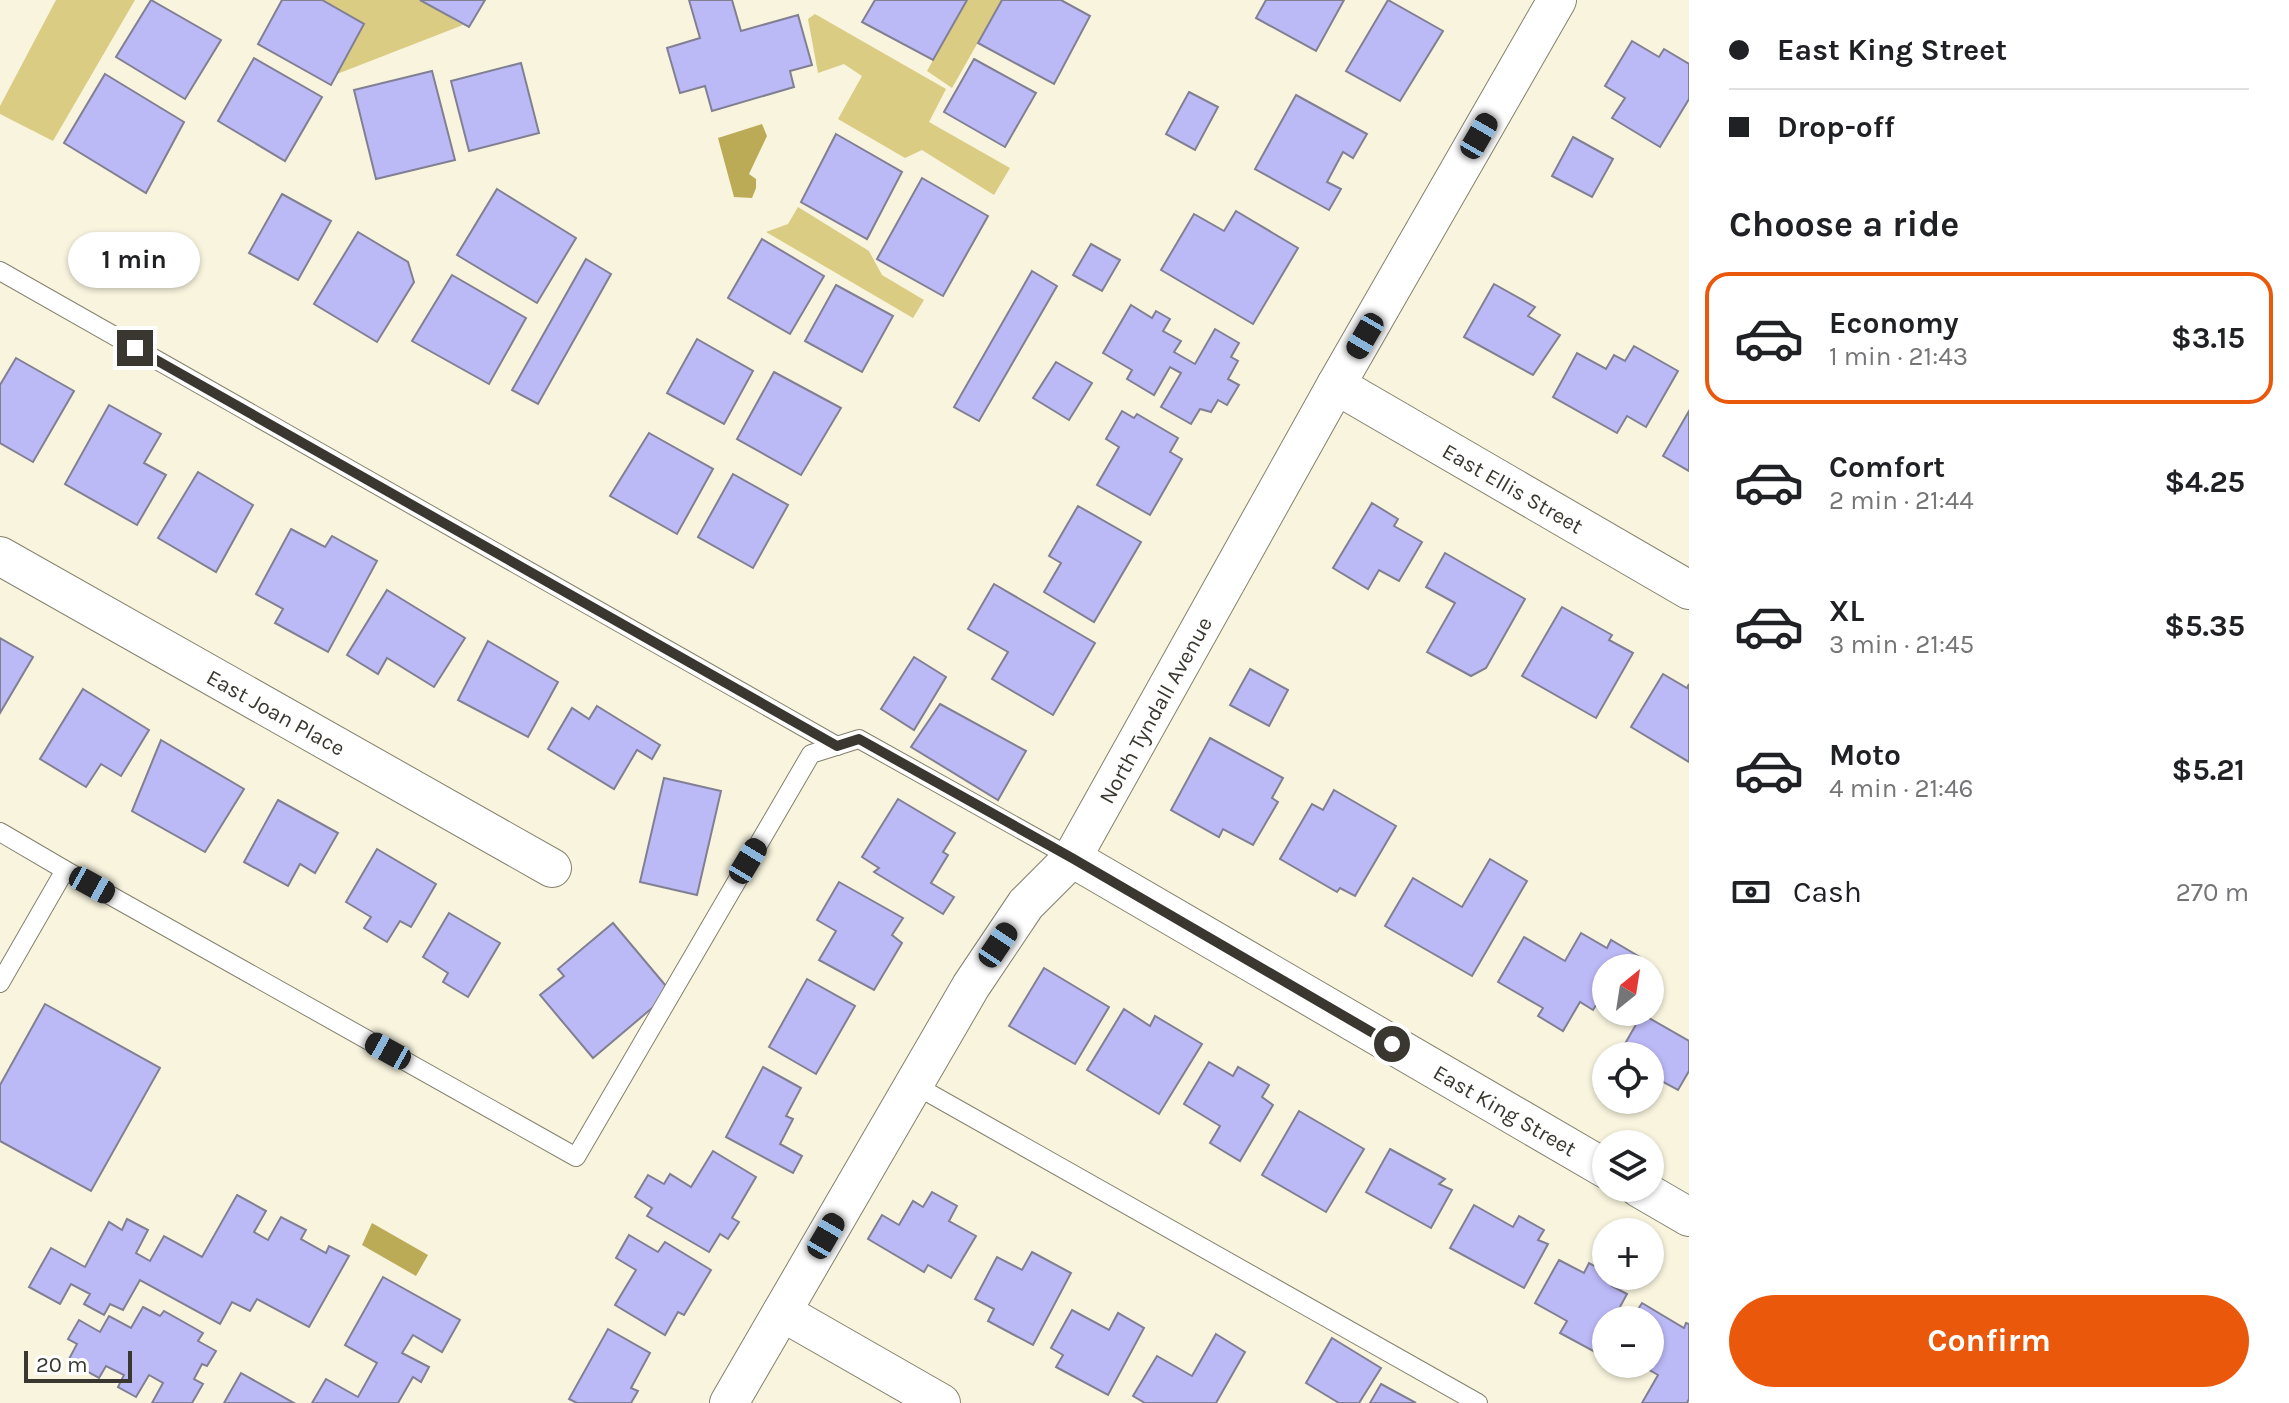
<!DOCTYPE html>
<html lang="en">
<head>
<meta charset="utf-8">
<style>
	body { margin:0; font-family:Karla,sans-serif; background:#f2f2f2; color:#202124; height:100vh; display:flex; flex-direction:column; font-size:30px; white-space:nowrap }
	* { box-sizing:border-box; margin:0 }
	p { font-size:26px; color:#757577 }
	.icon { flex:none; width:44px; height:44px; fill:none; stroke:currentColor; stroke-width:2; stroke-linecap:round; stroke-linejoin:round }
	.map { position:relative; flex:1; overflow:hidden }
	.details { display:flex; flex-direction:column; background:#fff; width:600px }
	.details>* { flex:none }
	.banner { display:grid; align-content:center; height:176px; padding:0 40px; background:#fff }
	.needle { width:52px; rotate:30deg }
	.controls { position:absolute; left:1592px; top:954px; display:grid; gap:16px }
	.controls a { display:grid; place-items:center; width:72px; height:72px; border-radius:50%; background:#fff; box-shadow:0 2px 6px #0004; font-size:40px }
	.scale { position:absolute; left:24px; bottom:20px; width:108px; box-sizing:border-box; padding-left:8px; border:4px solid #39372f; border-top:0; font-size:22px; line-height:28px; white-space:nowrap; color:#39372f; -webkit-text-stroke:6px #fff; paint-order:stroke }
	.end { position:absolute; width:36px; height:36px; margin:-18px; border:10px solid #39372f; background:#fff; box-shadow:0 0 0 4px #fff }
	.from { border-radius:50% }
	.bubble { position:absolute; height:56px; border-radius:28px; background:#fff; box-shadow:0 2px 6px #0004; font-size:26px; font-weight:700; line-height:56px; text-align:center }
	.car { position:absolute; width:24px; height:48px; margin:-24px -12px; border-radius:10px; box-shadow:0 0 6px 2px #0007; background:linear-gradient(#222 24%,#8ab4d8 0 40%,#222 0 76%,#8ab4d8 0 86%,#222 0) }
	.banner b { display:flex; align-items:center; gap:28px; height:76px; font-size:30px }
	.banner b+b { border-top:2px solid #e0e0e0 }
	.banner i { width:20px; height:20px; background:#202124 }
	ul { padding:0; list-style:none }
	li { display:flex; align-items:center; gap:24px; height:132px; margin:0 16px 12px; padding:0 24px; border:4px solid transparent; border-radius:24px }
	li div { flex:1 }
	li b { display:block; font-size:30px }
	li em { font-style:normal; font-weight:700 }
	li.selected { border-color:#ea580c }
	li>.icon { width:72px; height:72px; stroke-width:1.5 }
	h2 { padding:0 40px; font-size:36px; line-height:96px }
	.pay { display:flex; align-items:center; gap:20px; height:88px; padding:0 40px; font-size:30px }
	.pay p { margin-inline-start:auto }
	.cta { display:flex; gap:16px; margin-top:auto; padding:16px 40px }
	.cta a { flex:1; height:92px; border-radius:48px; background:#ea580c; color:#fff; font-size:32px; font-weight:700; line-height:92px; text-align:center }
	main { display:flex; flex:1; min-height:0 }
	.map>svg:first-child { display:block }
</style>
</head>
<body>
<main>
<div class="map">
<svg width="1689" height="1403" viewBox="0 0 1689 1403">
	<rect width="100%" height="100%" fill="#f8f4de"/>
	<!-- green -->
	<g fill="#dacc83">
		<path d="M56,0h79l-82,141 -53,-27v-8z"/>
		<path d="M322,0h98l43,25 -126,49 27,-50z"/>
		<path d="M967,0h35l-50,88 -25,-17z"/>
		<path d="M815,14l131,75 -17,33 81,46 -16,27 -72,-45 -17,8 -67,-39 24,-43 -18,-12 -26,9 -10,-54z"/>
		<path d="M798,207l71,44 13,24 42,25 -11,18 -147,-86 22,-8z"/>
	</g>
	<!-- water -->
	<g fill="#bbab56">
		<path d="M762,124l5,12 -18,38 7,5v9l-4,10 -18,-1 -16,-59z"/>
		<path d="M372,1223l56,32 -12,21 -54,-31z"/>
	</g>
	<!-- building -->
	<g fill="#bcb9f7" stroke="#818093" stroke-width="2">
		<path d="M151,0l70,40 -36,59 -69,-42z"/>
		<path d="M282,0h40l42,24 -33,61 -73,-41z"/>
		<path d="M420,0h65l-16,27z"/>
		<path d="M689,0h43l9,31 57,-16 14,50 -22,6 4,16 -82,24 -7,-25 -25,7 -13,-45 33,-10z"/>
		<path d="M875,0h92l-34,60 -71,-38z"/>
		<path d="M1002,0h59l29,16 -36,68 -76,-41z"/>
		<path d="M1266,0h78l-28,51 -60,-33z"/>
		<path d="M1388,0l55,31 -43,70 -54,-30z"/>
		<path d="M1632,41l27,16 5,-8 25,15v35l-29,48 -48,-29 13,-20 -20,-12z"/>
		<path d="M254,58l68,39 -37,64 -67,-40z"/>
		<path d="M974,59l62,34 -31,54 -61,-35z"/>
		<path d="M521,63l18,70 -70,18 -18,-70z"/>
		<path d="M432,71l23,89 -79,19 -22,-89z"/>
		<path d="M105,74l79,48 -38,71 -82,-50z"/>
		<path d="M1189,92l29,15 -23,43 -29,-16z"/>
		<path d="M1296,95l71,39 -14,24 -10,-6 -16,30 14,7 -12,21 -74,-41z"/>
		<path d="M836,134l66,38 -35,67 -66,-37z"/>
		<path d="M1573,137l40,22 -21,38 -40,-21z"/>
		<path d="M922,178l66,38 -45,80 -66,-37z"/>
		<path d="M497,189l79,49 -39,65 -80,-48z"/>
		<path d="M282,194l49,27 -33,59 -49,-27z"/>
		<path d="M1236,211l62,37 -45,76 -92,-54 33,-56 30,17z"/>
		<path d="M358,232l50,30 6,20 -37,60 -63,-38z"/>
		<path d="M762,239l62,37 -34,58 -62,-36z"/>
		<path d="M1091,244l29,16 -18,31 -29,-16z"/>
		<path d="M586,259l25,15 -73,130 -26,-14z"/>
		<path d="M1032,271l25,15 -78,135 -25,-14z"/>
		<path d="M452,275l74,43 -37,66 -77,-43z"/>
		<path d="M1494,284l41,23 -7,9 32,19 -27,40 -69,-38z"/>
		<path d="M836,285l57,31 -31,56 -57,-31z"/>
		<path d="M1131,305l21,13 4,-7 14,8 -7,12 18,10 -7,11 21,12 20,-35 24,14 -8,14 7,4 -10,18 11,6 -12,20 -9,-5 -7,12 -11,-3 -9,15 -30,-17 20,-34 -11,-6 -16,28 -27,-16 5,-9 -29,-17z"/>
		<path d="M697,339l56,32 -29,53 -57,-31z"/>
		<path d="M1634,346l44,25 -32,56 -19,-11 -10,17 -64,-36 24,-44 29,16 8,-14 11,6z"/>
		<path d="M16,358l58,33 -41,71 -33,-19v-58z"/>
		<path d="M1056,362l36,21 -23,37 -36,-22z"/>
		<path d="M774,372l67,36 -40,67 -64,-36z"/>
		<path d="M109,405l52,29 -17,29 22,12 -29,50 -72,-41z"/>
		<path d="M1122,411l12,7 3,-4 41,24 -8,14 12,7 -32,56 -53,-30 22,-38 -13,-8z"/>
		<path d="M1689,411v60l-26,-15z"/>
		<path d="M649,433l64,36 -36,65 -67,-38z"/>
		<path d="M198,472l55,33 -37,67 -58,-34z"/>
		<path d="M733,474l55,31 -35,63 -55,-31z"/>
		<path d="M1372,503l26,16 -4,7 28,16 -23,39 -20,-11 -11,19 -35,-21z"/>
		<path d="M1078,506l63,36 -47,80 -50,-30 17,-29 -12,-7z"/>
		<path d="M291,529l34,18 7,-11 45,25 -49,91 -53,-29 8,-14 -27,-15z"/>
		<path d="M1445,553l80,46 -39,69 -15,8 -44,-24 28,-49 -29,-16z"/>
		<path d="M994,584l101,59 -42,72 -61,-36 16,-27 -40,-23z"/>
		<path d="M387,590l78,48 -31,49 -47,-29 -9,16 -31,-19z"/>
		<path d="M1562,607l50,28 -3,5 24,13 -37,65 -74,-42z"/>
		<path d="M0,638l33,19 -33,56z"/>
		<path d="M488,641l70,41 -30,55 -70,-37z"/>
		<path d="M914,657l32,20 -32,53 -33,-21z"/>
		<path d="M1250,669l38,21 -19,36 -39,-21z"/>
		<path d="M1663,674l24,14 2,-4v78l-58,-35z"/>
		<path d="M83,689l66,41 -28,46 -20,-12 -15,23 -46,-28z"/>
		<path d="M940,704l86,47 -28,49 -87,-53z"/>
		<path d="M597,706l63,39 -8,14 -15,-9 -23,39 -66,-40 24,-41 17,11z"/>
		<path d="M1210,738l73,40 -11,20 6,4 -25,43 -30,-16 -4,8 -48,-27z"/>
		<path d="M161,740l83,49 -39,63 -73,-41z"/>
		<path d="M664,778l57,13 -24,104 -57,-13z"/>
		<path d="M1334,790l62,36 -41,70 -15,-8 -3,4 -57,-33 32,-55 11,6z"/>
		<path d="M898,799l57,34 -12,19 5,3 -17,28 23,14 -11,17 -69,-42 5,-4 -17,-11z"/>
		<path d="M278,800l60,33 -23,40 -15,-9 -12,22 -44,-24z"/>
		<path d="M377,849l59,35 -25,43 -11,-6 -13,21 -23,-14 7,-11 -25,-15z"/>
		<path d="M1490,859l37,22 -55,95 -87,-50 28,-48 49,29z"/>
		<path d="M839,882l64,36 -11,17 10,8 -28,47 -55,-30 17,-29 -19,-11z"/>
		<path d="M449,913l51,30 -32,54 -25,-15 5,-9 -25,-16z"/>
		<path d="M613,923l58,69 -78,66 -53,-63 24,-19 -6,-7z"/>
		<path d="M1581,933l26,15 4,-8 29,17 -6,11h-28v21l-13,21 -13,-8 -17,29 -25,-15 5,-8 -45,-26 26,-45 41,24z"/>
		<path d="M1044,968l65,39 -34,57 -66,-38z"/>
		<path d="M807,979l48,27 -39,68 -47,-27z"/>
		<path d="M45,1004l115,64 -69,123 -91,-50v-56z"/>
		<path d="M1124,1009l26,17 5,-10 47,28 -43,70 -72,-44z"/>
		<path d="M1642,1014l47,27v30l-11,19 -28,-15v-19h-32z"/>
		<path d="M1209,1062l24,14 5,-9 31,18 -7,12 11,8 -33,56 -30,-18 10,-17 -36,-22z"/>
		<path d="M763,1067l38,21 -15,28 7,3 -13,25 22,12 -9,17 -67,-36z"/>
		<path d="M1299,1111l65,38 -38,63 -64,-37z"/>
		<path d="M1390,1149l55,30 -6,5 13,6 -21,38 -65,-36z"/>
		<path d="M713,1151l43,26 -24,41 7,4 -11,17 -8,-5 -11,18 -62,-36 5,-8 -17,-11 13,-22 16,9 6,-10 21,13z"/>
		<path d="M932,1192l25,14 -8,15 27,15 -25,42 -23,-13 -4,7 -56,-33 14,-24 17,10 14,-24 10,6z"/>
		<path d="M237,1195l29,16 -12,21 14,8 13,-23 25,13 -5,9 25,14 3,-7 20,10 -40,71 -52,-28 -7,12 -18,-9 -12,22 -80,-44 -17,30 -13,-6 -6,11 -20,-11 6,-10 -19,-10 -11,20 -31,-17 22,-39 34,19 24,-45 13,8 5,-11 21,11 -12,23 14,8 14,-25 38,21z"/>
		<path d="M1474,1205l39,22 6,-11 25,14 -6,10 10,4 -24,44 -74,-40z"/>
		<path d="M629,1235l29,17 7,-10 46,28 -27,45 -6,-3 -13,23 -50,-30 21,-35 -20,-12z"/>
		<path d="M1032,1252l39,21 -38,72 -45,-24 6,-12 -19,-10 22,-42 25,13z"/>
		<path d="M1559,1260l25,13 5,-10 17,9v4l11,2 -5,8 15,8 -14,26h-7v13l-11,19 -35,-19 7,-12 -32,-18z"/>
		<path d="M383,1277l77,43 -18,32 -29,-17 -11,18 27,14 -8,15 -8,-5 -15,26h-86l14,-24 32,18 19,-34 -32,-18z"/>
		<path d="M1642,1303l42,25 2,-5 3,1v75l-2,4h-45l16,-28 -19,-11h11v-44h-19z"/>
		<path d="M143,1307l17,9 4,-5 39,22 -5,8 18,10 -9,15 -5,-2 -8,15 9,5 -11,19h-40l11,-20 -14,-8 -13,22 -18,-10 6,-12 -18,-9 -7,12 -31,-17 9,-17 -9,-5 11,-19 21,12 9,-16 22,12z"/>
		<path d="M1072,1310l37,20 9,-17 26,15 -36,67 -52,-28 7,-12 -12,-7z"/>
		<path d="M608,1329l42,24 -19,35 7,3 -7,12h-54l-8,-4z"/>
		<path d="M1216,1334l29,18 -29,51h-71l-12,-7 24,-40 35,20z"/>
		<path d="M1332,1338l49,30 -22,35h-20l-33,-20z"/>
		<path d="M241,1373l53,30h-70z"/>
		<path d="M1381,1384l35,19h-46z"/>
	</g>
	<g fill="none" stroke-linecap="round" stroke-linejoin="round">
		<!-- lane casing -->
		<g stroke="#84816e" stroke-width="20">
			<g id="lane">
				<path d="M0,271l837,475"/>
				<path d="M0,832l65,38 -65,113"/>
				<path d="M65,870l511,287 235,-403 48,-15 213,119"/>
				<path d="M913,1084l565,319"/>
			</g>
		</g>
		<!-- street casing -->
		<g stroke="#84816e" stroke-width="40">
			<g id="street">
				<path d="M1336,385l353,205"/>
				<path d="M0,556l552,312"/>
				<path d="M1072,858l534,311"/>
				<path d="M1639,1188l50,29"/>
				<path d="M782,1312l159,91"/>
				<path d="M729,1403l242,-417 55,-82 46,-46 264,-473 221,-385"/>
			</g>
		</g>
		<!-- lane -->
		<use href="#lane" stroke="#fff" stroke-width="18"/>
		<!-- street -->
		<use href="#street" stroke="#fff" stroke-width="38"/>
	</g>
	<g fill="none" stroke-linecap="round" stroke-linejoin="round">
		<!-- route -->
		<path stroke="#39372f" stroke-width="10" d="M135,348l702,398 22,-7 213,119 320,186"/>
	</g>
	<g text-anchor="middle" stroke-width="6" stroke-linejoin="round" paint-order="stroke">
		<!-- street labels -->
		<g font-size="22" fill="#39372f" stroke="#fff">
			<text transform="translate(1513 488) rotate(30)" y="8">East Ellis Street</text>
			<text transform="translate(1155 710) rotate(-61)" y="8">North Tyndall Avenue</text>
			<text transform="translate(276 712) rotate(29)" y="8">East Joan Place</text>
			<text transform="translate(1505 1110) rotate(30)" y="8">East King Street</text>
		</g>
	</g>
</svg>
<div class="controls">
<a><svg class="needle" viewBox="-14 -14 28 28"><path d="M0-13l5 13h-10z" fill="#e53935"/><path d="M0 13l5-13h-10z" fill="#757577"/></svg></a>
<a><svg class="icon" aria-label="locate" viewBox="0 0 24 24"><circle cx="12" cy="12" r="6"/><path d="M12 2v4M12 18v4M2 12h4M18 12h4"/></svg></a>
<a><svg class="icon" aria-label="layers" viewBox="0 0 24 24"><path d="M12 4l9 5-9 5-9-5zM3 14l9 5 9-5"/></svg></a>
<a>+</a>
<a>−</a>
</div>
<div class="scale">20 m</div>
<i class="end from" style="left:1392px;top:1044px"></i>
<i class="end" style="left:135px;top:348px"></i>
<div class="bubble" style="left:68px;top:232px;width:132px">1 min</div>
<i class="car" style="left:1479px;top:136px;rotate:30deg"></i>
<i class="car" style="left:1365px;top:336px;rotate:210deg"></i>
<i class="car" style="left:748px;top:861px;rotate:31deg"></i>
<i class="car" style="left:92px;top:885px;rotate:119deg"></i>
<i class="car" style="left:998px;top:945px;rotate:34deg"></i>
<i class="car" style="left:388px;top:1051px;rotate:299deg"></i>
<i class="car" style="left:826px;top:1236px;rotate:30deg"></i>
</div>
<section class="details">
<div class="banner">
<b><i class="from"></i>East King Street</b>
<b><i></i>Drop-off</b>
</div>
<h2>Choose a ride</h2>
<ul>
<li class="selected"><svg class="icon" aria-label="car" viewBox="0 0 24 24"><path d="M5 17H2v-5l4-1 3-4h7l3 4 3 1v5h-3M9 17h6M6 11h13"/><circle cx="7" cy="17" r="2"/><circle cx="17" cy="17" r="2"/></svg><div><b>Economy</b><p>1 min · 21:43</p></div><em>$3.15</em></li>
<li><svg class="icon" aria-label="car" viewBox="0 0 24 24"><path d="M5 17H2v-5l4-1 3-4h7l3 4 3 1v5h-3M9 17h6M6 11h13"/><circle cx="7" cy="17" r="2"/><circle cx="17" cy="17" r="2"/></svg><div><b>Comfort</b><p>2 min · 21:44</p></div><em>$4.25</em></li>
<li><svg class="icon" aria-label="car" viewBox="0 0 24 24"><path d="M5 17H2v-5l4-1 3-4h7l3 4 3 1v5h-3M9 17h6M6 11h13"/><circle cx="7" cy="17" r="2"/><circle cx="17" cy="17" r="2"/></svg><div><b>XL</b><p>3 min · 21:45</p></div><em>$5.35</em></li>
<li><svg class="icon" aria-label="car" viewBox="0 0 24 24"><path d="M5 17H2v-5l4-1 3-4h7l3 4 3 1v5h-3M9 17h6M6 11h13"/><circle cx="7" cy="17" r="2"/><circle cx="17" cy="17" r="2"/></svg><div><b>Moto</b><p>4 min · 21:46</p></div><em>$5.21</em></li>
</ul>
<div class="pay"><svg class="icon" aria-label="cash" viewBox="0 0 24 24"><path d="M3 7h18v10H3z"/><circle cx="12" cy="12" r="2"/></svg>Cash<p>270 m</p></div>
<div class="cta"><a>Confirm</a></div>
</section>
</main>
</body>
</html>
